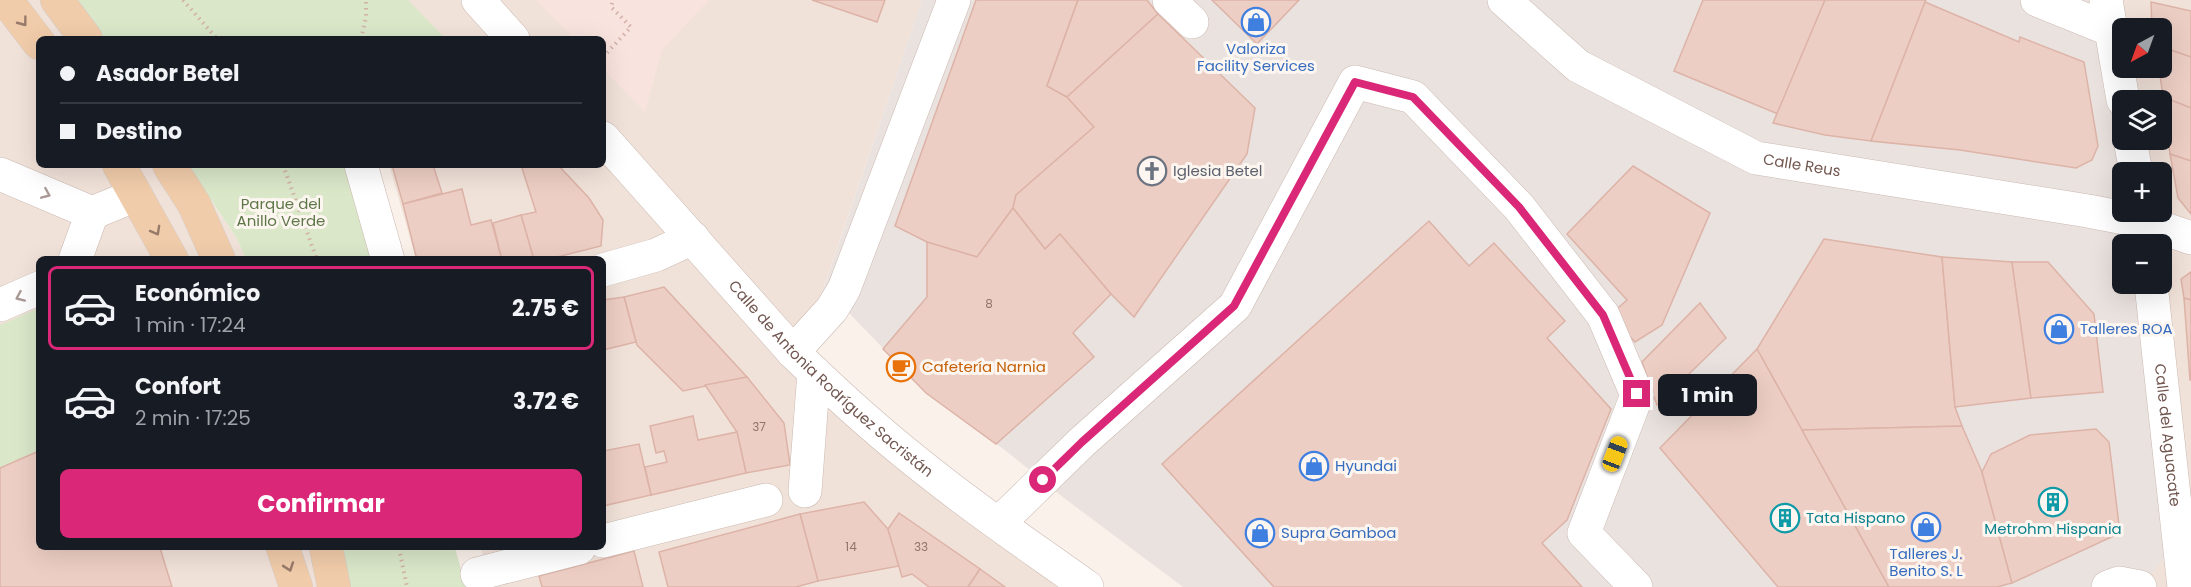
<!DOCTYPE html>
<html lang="es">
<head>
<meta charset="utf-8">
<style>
	body { margin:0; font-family:Poppins,sans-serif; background:#20242c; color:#f1f3f6; height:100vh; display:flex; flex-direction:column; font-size:22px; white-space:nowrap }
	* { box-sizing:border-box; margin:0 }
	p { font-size:20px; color:#9ea1a6 }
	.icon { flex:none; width:33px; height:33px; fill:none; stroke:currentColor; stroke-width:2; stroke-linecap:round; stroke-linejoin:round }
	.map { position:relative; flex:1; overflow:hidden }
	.drawer { position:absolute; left:36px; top:256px; width:570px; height:294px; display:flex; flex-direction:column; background:#171b24; border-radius:9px; box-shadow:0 6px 24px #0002 }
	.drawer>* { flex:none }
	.hud { position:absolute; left:36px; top:36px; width:570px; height:132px; border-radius:9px; box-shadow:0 6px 24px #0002; display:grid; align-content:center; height:132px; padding:0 24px; background:#171b24 }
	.needle { width:39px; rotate:221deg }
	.fabs { position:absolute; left:2112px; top:18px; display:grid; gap:12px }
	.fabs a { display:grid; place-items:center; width:60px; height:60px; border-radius:9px; background:#171b24; box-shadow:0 6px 24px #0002; font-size:30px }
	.end { position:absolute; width:27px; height:27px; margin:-14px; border:8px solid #db2777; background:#fff; box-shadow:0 0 0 3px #fff }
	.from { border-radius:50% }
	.bubble { position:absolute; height:42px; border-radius:9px; background:#171b24; box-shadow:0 6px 24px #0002; font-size:20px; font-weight:700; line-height:42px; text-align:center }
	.car { position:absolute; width:18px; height:36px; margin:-18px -9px; border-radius:8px; box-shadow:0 0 4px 2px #0007; background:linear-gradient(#f5c518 24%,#345 0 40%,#f5c518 0 76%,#345 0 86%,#f5c518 0) }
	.hud b { display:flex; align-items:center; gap:21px; height:57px; font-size:22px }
	.hud b+b { border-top:2px solid #363941 }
	.hud i { width:15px; height:15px; background:#f1f3f6 }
	ul { padding:10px 0 0; list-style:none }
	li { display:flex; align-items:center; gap:18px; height:84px; margin:0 12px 9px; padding:0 12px; border:3px solid transparent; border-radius:9px }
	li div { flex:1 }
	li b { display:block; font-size:22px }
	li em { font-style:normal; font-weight:700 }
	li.selected { border-color:#db2777 }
	li>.icon { width:54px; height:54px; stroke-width:1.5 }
	.button { display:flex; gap:12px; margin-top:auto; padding:12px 24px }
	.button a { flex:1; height:69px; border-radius:9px; background:#db2777; color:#fff; font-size:24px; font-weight:700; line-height:69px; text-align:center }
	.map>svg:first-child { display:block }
</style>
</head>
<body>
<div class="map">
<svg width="2191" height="587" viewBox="0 0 2191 587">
	<rect width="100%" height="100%" fill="#faf1ea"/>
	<!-- residential -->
	<g fill="#f1e2d9" fill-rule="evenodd">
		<path d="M0,0h73l27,39h-61v126h148l50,74 9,20 -207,1v288h303l8,39h-350z"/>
		<path d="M251,0h671l-98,286 17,12 -48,54 294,235h-597l-9,-39h122v-288l-187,-1 -27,-94h214v-126h-319z"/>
		<path d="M2112,0h79v587h-65l36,-303v-40h-24l-4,-32h28v-40h-32l-3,-32h35v-40h-39zM2122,28h40v40h-40z"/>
	</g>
	<!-- commercial -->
	<path fill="#f9e3df" d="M536,0h173l-47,50 -17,62 -42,-43v-30h-29z"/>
	<!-- industrial -->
	<path fill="#eae2df" d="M922,0h1190l10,100v112h12l4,32h-16v40h20l28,266 -23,30 -21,7h-943l-119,-89 -58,-47 -80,-58 -102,-106z"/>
	<!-- green -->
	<g fill="#dae7c9">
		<path d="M76,0h332l38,39h-343z"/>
		<path d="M188,165h159l27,94h-128l-9,-20z"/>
		<path d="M39,308v143l-39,17v-143z"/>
		<path d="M342,548h113l11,39h-116z"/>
	</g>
	<!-- building -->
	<g fill="#edcec4" stroke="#ddb3a7" stroke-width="1.5">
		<path d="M812,0h73l-8,22z"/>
		<path d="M976,0h102l-31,86 20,11 27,30 -78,68 -3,13 -36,49 -50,-15 -32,-16z"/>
		<path d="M1078,0h69l11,14 -91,83 -20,-11z"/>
		<path d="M1212,0h87l-42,44z"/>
		<path d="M1703,0h122l-47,114 -104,-43z"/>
		<path d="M1825,0h101l-55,141 -46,-6 -52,-12z"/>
		<path d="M1925,2l94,40 1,-5 64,25 14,84 -6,14 -16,8 -116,-18 -89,-9z"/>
		<path d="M2151,2l40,9v46l-29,-10v-19h-10z"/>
		<path d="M1158,14l97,94 -8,46 -113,163 -23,-23 -51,-60 -15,15 -32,-41 3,-13 78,-68 -27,-30z"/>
		<path d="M2162,47l29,10v51l-28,-11 -4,-29h3z"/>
		<path d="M2163,97l28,11v53l-21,-7z"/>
		<path d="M2170,154l21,7v53l-13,-16z"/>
		<path d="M392,165h41l9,28 -39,11z"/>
		<path d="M521,165h37l31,33 14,22 -2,26 -56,14h-11l-13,-45 15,-3z"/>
		<path d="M1633,166l77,47 -48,112 -27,17 -25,-27 17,-15 -60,-66z"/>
		<path d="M462,189l9,36 20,-5 11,40h-85l-14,-56z"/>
		<path d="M1013,208l32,41 15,-15 51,60 -38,39 21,24 -98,87 -70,-51 -43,-44 44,-52v-55l50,15z"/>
		<path d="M521,215l13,45h-32l-9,-37z"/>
		<path d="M1429,221l40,45 25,-23 71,78 -18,17 64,71 -44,111 -25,23 40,44h-308l-112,-123z"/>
		<path d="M1824,239l118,18 13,150 7,19 -160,4 -45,-81z"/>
		<path d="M1942,257l70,5 19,136 -76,9z"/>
		<path d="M2012,262h36l46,52 9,78 -72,6z"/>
		<path d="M2191,272v28l-7,-2 -3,-19z"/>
		<path d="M664,287l83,90 -64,14 -46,-46 -13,-48z"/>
		<path d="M624,297l12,45 -33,8v-50z"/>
		<path d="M2184,298l7,2v80h-1z"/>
		<path d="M1700,303l26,35 -69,67 -15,-43z"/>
		<path d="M1757,349l45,81 87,157h-111l-118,-139z"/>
		<path d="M747,377l37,46 6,42 -44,8 -9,-41 -32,-47z"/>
		<path d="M693,416l5,24 39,-8 9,41 -95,22 -6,-28 22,-5 -3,-11 -8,2 -6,-27z"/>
		<path d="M1962,426l20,46 30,111 -15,4h-108l-87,-157z"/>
		<path d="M2096,429l13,13 11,91 -108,50 -30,-111 9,-18 39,-19z"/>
		<path d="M639,444l12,51 -48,11v-55z"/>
		<path d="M39,451v97h121l12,39h-172v-119z"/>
		<path d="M864,502l24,27 11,37 -81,15 -18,-67z"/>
		<path d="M899,513l81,56 -12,18h-39l-17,-13 -10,3 -14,-48z"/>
		<path d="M800,514l18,67 -22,6h-128l-9,-35z"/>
		<path d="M634,551l9,36h-101l-3,-11z"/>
		<path d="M980,569l25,18h-37z"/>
	</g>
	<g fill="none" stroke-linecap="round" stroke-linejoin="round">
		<!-- minor casing -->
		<g stroke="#cbb9b1" stroke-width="34">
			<g id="minor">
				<path d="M478,0l35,39"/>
				<path d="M1169,0l23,22"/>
				<path id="s1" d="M1504,0l74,66 178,92 332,53 57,11 46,16"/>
				<path d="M2037,0l74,30"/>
				<path d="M2106,0l17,100"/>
				<path id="s2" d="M603,138l190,214c46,45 94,88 145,127 48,38 99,72 149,108"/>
				<path d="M2130,140l6,32"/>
				<path d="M361,165l27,95"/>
				<path d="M0,174l92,39 44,-18"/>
				<path d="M75,260l17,-47"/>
				<path d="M603,270l53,-15 37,-17"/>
				<path id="s3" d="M2151,284l33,303"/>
				<path d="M0,305l39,-17"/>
				<path d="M793,352l39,-43 12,-20 110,-289"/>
				<path d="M805,491l9,-119"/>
				<path d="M999,523l83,-81 153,-136 120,-224 58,15 106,110 84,108 34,80 -53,138 52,54"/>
				<path d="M603,541l163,-41"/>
				<path d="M477,574l102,-26"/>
				<path d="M2108,587l11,-4 21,4"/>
			</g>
		</g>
		<!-- major casing -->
		<g stroke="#d5cdca" stroke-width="34">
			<g id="major">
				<path d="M6,0l33,43"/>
				<path d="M57,0l29,39"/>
				<path d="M119,165l53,95"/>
				<path d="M169,165l25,39 25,56"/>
				<path d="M283,548l13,39"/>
				<path d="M326,548l8,39"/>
			</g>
		</g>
		<!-- path -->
		<g stroke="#d2b1a7" stroke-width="4" stroke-dasharray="1.5 4.5" stroke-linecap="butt">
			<path d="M183,0l34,39"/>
			<path d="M361,39l5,-22v-17"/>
			<path d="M603,57l28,-30 -20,-20 2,-7"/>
			<path d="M283,165l34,95"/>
			<path d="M399,548l8,39"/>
		</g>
		<!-- minor -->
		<use href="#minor" stroke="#fff" stroke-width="33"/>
		<!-- major -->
		<use href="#major" stroke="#f1ccaa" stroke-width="33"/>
	</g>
	<!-- one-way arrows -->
	<defs><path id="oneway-chevron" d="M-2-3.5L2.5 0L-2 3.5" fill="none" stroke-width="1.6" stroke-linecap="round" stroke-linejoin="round" transform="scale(1.5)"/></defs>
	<g stroke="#987a6b">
		<use href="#oneway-chevron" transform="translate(23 22) rotate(53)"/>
		<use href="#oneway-chevron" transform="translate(156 231) rotate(61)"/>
		<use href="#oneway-chevron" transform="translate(289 567) rotate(71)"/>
	</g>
	<g stroke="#aa9a96">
		<use href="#oneway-chevron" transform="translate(46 194) rotate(23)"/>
		<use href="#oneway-chevron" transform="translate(20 297) rotate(156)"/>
	</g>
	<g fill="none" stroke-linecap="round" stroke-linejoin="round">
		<!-- route -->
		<path stroke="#db2777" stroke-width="8" d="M1043,480l39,-38 152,-136 121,-224 58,15 106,110 84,108 34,79"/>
	</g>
	<!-- icons -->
	<defs>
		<g id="shop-ring" transform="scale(1.5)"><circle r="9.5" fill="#fdf6f0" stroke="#3f7fe0" stroke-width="1.5"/><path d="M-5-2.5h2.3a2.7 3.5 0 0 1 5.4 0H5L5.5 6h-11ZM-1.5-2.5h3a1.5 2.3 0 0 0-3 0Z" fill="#3f7fe0"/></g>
		<g id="church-ring" transform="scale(1.5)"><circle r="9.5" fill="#fdf6f0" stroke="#6b7280" stroke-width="1.5"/><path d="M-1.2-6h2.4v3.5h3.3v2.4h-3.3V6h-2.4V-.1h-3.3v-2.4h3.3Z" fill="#6b7280"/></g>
		<g id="cafe-ring" transform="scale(1.5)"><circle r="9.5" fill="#fdf6f0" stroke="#e8710a" stroke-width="1.5"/><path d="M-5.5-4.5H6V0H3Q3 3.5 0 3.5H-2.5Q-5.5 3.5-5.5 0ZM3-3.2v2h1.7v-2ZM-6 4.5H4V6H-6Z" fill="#e8710a"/></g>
		<g id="building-ring" transform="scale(1.5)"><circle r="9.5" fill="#fdf6f0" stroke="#0f9aa8" stroke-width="1.5"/><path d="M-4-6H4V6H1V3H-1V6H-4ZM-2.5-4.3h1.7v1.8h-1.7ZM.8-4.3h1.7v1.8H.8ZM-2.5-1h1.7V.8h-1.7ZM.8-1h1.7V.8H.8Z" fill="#0f9aa8"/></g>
	</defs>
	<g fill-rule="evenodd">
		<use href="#shop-ring" x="1256" y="22"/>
		<use href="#church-ring" x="1152" y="171"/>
		<use href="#shop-ring" x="2059" y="329"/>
		<use href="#cafe-ring" x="901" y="367"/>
		<use href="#shop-ring" x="1314" y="466"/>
		<use href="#building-ring" x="2053" y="502"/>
		<use href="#building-ring" x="1785" y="518"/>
		<use href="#shop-ring" x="1926" y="527"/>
		<use href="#shop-ring" x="1260" y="533"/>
	</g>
	<g text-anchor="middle" stroke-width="6" stroke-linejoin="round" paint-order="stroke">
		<!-- number labels -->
		<g font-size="12" fill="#91756d">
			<text x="989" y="308">8</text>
			<text x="759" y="431">37</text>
			<text x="851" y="551">14</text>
			<text x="921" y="551">33</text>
		</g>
		<!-- shop labels -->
		<g font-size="15" fill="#366cbe" stroke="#fdf6f0" text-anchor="start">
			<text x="1256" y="54" text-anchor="middle">Valoriza<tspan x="1256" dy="17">Facility Services</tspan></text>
			<text x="2080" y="334">Talleres ROA</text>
			<text x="1335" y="471">Hyundai</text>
			<text x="1281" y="538">Supra Gamboa</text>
			<text x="1926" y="559" text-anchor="middle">Talleres J.<tspan x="1926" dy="17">Benito S. L</tspan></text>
		</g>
		<!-- street labels -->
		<g font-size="15" fill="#725750" stroke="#fdf6f0">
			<text dy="5" stroke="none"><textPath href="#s1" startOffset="346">Calle Reus</textPath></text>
			<text dy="5" stroke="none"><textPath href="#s2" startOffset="332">Calle de Antonia Rodríguez Sacristán</textPath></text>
			<text dy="5" stroke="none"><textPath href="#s3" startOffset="152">Calle del Aguacate</textPath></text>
		</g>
		<!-- worship labels -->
		<g font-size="15" fill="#5b616d" stroke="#fdf6f0" text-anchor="start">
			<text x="1173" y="176">Iglesia Betel</text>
		</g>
		<!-- park labels -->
		<g font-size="15" fill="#5e7749" stroke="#fdf6f0">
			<text x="281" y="209">Parque del<tspan x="281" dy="17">Anillo Verde</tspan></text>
		</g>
		<!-- food labels -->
		<g font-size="15" fill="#c56008" stroke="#fdf6f0" text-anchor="start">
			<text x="922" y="372">Cafetería Narnia</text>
		</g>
		<!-- culture labels -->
		<g font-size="15" fill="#0d838f" stroke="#fdf6f0" text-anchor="start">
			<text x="1806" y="523">Tata Hispano</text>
			<text x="2053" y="534" text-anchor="middle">Metrohm Hispania</text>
		</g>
	</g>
</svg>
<div class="fabs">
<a><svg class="needle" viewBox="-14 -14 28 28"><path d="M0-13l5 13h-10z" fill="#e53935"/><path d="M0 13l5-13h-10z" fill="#9ea1a6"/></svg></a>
<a><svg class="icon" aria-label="layers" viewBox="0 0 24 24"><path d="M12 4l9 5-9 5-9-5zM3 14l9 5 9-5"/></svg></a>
<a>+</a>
<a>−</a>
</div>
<i class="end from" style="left:1043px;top:480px"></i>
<i class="end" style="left:1637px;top:394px"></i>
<div class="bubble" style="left:1658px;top:374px;width:99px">1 min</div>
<i class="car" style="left:1615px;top:454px;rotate:21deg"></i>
<div class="hud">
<b><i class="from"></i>Asador Betel</b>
<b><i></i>Destino</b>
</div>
<section class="drawer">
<ul>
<li class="selected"><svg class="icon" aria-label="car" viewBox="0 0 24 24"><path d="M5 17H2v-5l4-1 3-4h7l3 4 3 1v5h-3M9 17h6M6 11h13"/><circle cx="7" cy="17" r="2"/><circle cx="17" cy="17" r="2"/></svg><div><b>Económico</b><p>1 min · 17:24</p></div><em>2.75 €</em></li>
<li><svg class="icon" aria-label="car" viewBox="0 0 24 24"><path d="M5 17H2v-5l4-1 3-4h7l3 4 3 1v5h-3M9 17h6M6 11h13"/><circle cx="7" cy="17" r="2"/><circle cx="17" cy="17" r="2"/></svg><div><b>Confort</b><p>2 min · 17:25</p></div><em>3.72 €</em></li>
</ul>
<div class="button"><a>Confirmar</a></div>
</section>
</div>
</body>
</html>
